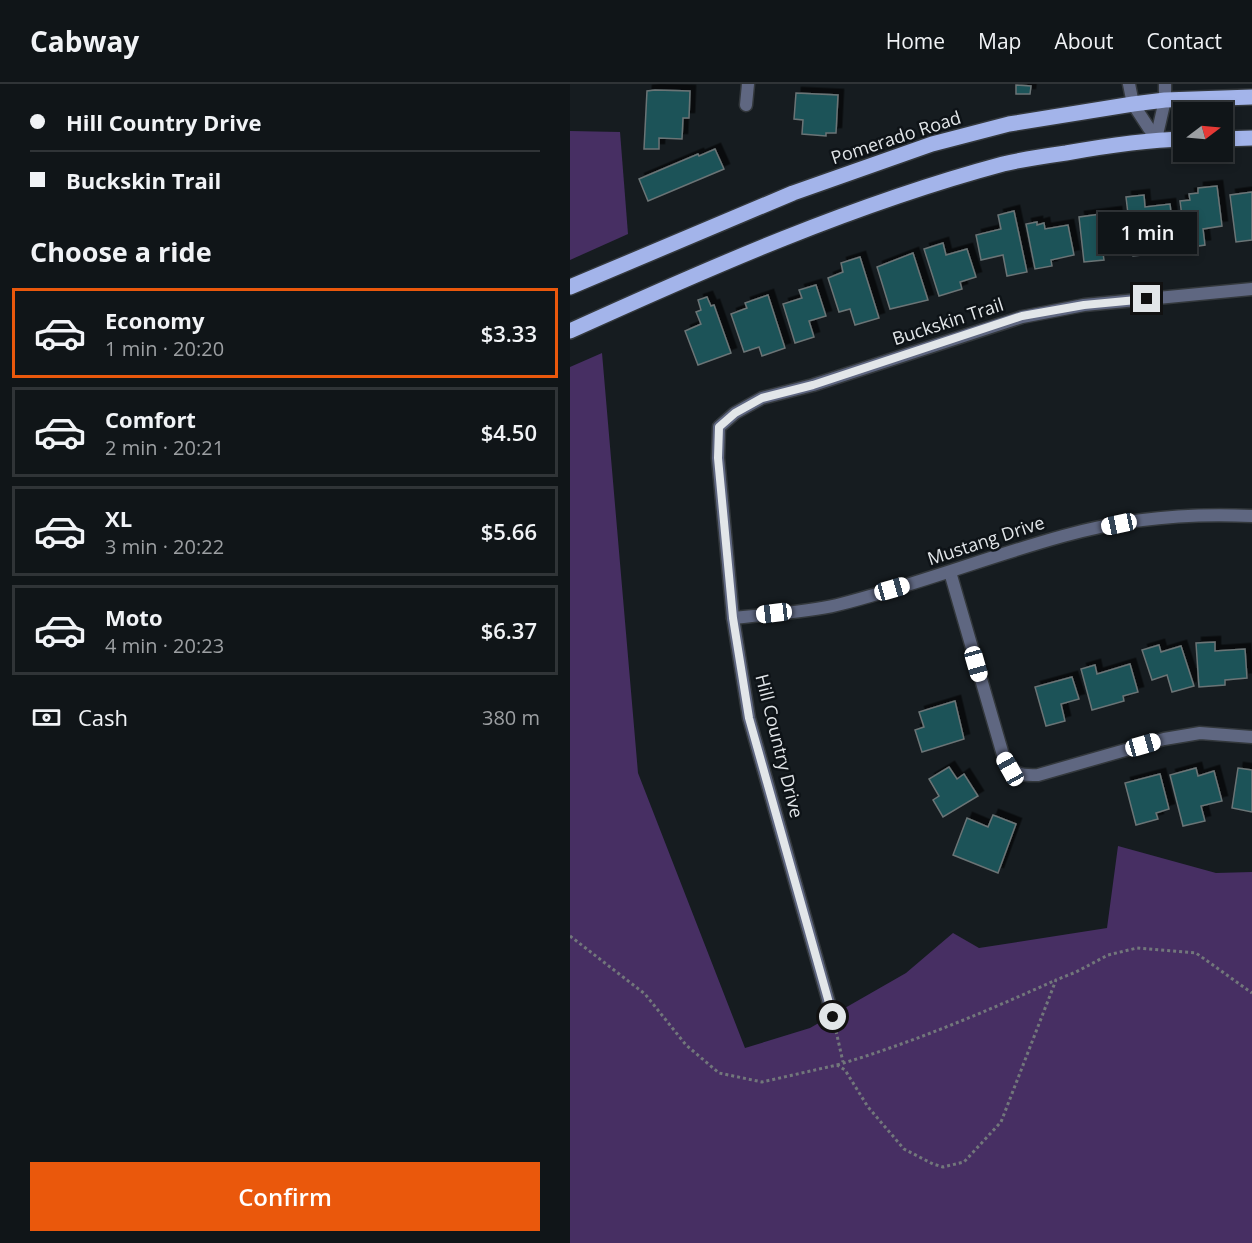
<!DOCTYPE html>
<html lang="en">
<head>
<meta charset="utf-8">
<style>
	body { margin:0; font-family:"Open Sans",sans-serif; background:#191e21; color:#f1f3f6; height:100vh; display:flex; flex-direction:column; font-size:22px; white-space:nowrap }
	* { box-sizing:border-box; margin:0 }
	p { font-size:20px; color:#9c9fa2 }
	.icon { flex:none; width:33px; height:33px; fill:none; stroke:currentColor; stroke-width:2; stroke-linecap:round; stroke-linejoin:round }
	.map { position:relative; flex:1; overflow:hidden }
	.sheet { display:flex; flex-direction:column; background:#101518; width:570px }
	.sheet>* { flex:none }
	.banner { display:grid; align-content:center; height:132px; padding:0 30px; background:#101518 }
	.needle { width:39px; rotate:74deg }
	.fabs { position:absolute; left:603px; top:18px; display:grid; gap:12px }
	.fabs a { display:grid; place-items:center; width:60px; height:60px; border-radius:0px; background:#101518; box-shadow:0 3px 9px #0003,0 0 0 2px #303437; font-size:30px }
	.end { position:absolute; width:27px; height:27px; margin:-14px; border:8px solid #e2e6e9; background:#111; box-shadow:0 0 0 3px #111 }
	.from { border-radius:50% }
	.bubble { position:absolute; height:42px; border-radius:0px; background:#101518; box-shadow:0 3px 9px #0003,0 0 0 2px #303437; font-size:20px; font-weight:600; line-height:42px; text-align:center }
	.car { position:absolute; width:18px; height:36px; margin:-18px -9px; border-radius:8px; box-shadow:0 0 4px 2px #0007; background:linear-gradient(#fff 24%,#345 0 40%,#fff 0 76%,#345 0 86%,#fff 0) }
	.banner b { display:flex; align-items:center; gap:21px; height:57px; font-size:22px }
	.banner b+b { border-top:2px solid #303437 }
	.banner i { width:15px; height:15px; background:#f1f3f6 }
	ul { padding:0; list-style:none }
	li { display:flex; align-items:center; gap:18px; height:90px; margin:0 12px 9px; padding:0 18px; border:3px solid #303437; border-radius:0px }
	li div { flex:1 }
	li b { display:block; font-size:22px }
	li em { font-style:normal; font-weight:600 }
	li.current { border-color:#ea580c }
	li>.icon { width:54px; height:54px; stroke-width:1.5 }
	h2 { padding:0 30px; font-size:27px; line-height:72px }
	.pay { display:flex; align-items:center; gap:15px; height:66px; padding:0 30px; font-size:22px }
	.pay p { margin-inline-start:auto }
	.button { display:flex; gap:12px; margin-top:auto; padding:12px 30px }
	.button a { flex:1; height:69px; border-radius:0px; background:#ea580c; color:#fff; font-size:24px; font-weight:600; line-height:69px; text-align:center }
	header { display:flex; align-items:center; gap:36px; box-sizing:border-box; height:84px; padding:0 30px; background:#101518; border-bottom:2px solid #303437 }
	header strong { font-size:28px }
	nav { display:flex; gap:33px; margin-inline-start:auto; font-size:21px }
	main { display:flex; flex:1; min-height:0 }
	.map>svg:first-child { display:block }
</style>
</head>
<body>
<header>
<strong>Cabway</strong>
<nav><a>Home</a><a>Map</a><a>About</a><a>Contact</a></nav>
</header>
<main>
<section class="sheet">
<div class="banner">
<b><i class="from"></i>Hill Country Drive</b>
<b><i></i>Buckskin Trail</b>
</div>
<h2>Choose a ride</h2>
<ul>
<li class="current"><svg class="icon" aria-label="car" viewBox="0 0 24 24"><path d="M5 17H2v-5l4-1 3-4h7l3 4 3 1v5h-3M9 17h6M6 11h13"/><circle cx="7" cy="17" r="2"/><circle cx="17" cy="17" r="2"/></svg><div><b>Economy</b><p>1 min · 20:20</p></div><em>$3.33</em></li>
<li><svg class="icon" aria-label="car" viewBox="0 0 24 24"><path d="M5 17H2v-5l4-1 3-4h7l3 4 3 1v5h-3M9 17h6M6 11h13"/><circle cx="7" cy="17" r="2"/><circle cx="17" cy="17" r="2"/></svg><div><b>Comfort</b><p>2 min · 20:21</p></div><em>$4.50</em></li>
<li><svg class="icon" aria-label="car" viewBox="0 0 24 24"><path d="M5 17H2v-5l4-1 3-4h7l3 4 3 1v5h-3M9 17h6M6 11h13"/><circle cx="7" cy="17" r="2"/><circle cx="17" cy="17" r="2"/></svg><div><b>XL</b><p>3 min · 20:22</p></div><em>$5.66</em></li>
<li><svg class="icon" aria-label="car" viewBox="0 0 24 24"><path d="M5 17H2v-5l4-1 3-4h7l3 4 3 1v5h-3M9 17h6M6 11h13"/><circle cx="7" cy="17" r="2"/><circle cx="17" cy="17" r="2"/></svg><div><b>Moto</b><p>4 min · 20:23</p></div><em>$6.37</em></li>
</ul>
<div class="pay"><svg class="icon" aria-label="cash" viewBox="0 0 24 24"><path d="M3 7h18v10H3z"/><circle cx="12" cy="12" r="2"/></svg>Cash<p>380 m</p></div>
<div class="button"><a>Confirm</a></div>
</section>
<div class="map">
<svg width="682" height="1159" viewBox="0 0 682 1159">
	<defs>
		<filter id="shadow"><feDropShadow dx="5.5" dy="-5.5" stdDeviation="0" flood-color="#0009"/></filter>
	</defs>
	<rect width="100%" height="100%" fill="#161c20"/>
	<!-- green -->
	<g fill="#472f63">
		<path d="M0,47l50,1 8,102 -58,26z"/>
		<path d="M32,269l36,420 107,275 65,-20 96,-55 47,-40 26,15 128,-20 11,-82 98,27 36,-1v371h-682v-876z"/>
	</g>
	<!-- building -->
	<g fill="#1c5258" stroke="#6b7476" stroke-width="1.5" filter="url(#shadow)">
		<path d="M446,1l15,1 -1,8h-14z"/>
		<path d="M85,6l35,1 -1,27h-6l-1,21 -23,-1v11h-15l3,-58z"/>
		<path d="M226,9l42,2 -2,38h-10v3l-24,-2 1,-14 -9,-1z"/>
		<path d="M145,65l9,20 -76,32 -9,-22 59,-25 1,2z"/>
		<path d="M647,102l5,40 -19,3 2,16 -19,3 -6,-47 10,-1 -1,-6 9,-1v-5z"/>
		<path d="M682,108v48l-16,2 -6,-47z"/>
		<path d="M574,111l1,12 25,-3 3,26 -18,2 -5,5 2,17 -19,2 -7,-59z"/>
		<path d="M444,127l13,61 -20,4 -4,-21 -22,5 -5,-25 25,-6 -3,-14z"/>
		<path d="M546,128l5,33 -19,2 2,13 -20,2 -5,-45z"/>
		<path d="M467,138v3l7,-2 1,6 23,-4 6,30 -23,5 1,6 -17,3 -9,-45z"/>
		<path d="M373,159l3,12 21,-6 9,28 -16,5 2,7 -23,7 -15,-47z"/>
		<path d="M343,169l15,47 -38,9 -13,-42z"/>
		<path d="M290,173l19,61 -24,7 -5,-16 -11,3 -11,-34 15,-6 -2,-9z"/>
		<path d="M246,201l10,31 -17,5 5,16 -19,6 -12,-39 19,-6 -3,-8z"/>
		<path d="M198,211l17,53 -23,8 -3,-9 -15,5 -13,-38 16,-6 -2,-5z"/>
		<path d="M137,213l4,9 3,-1 17,48 -33,12 -13,-34 16,-7 -5,-12 5,-2 -3,-10z"/>
		<path d="M645,558v9l30,-2 2,29 -22,2v5l-26,2 -3,-44z"/>
		<path d="M589,561l2,7 20,-6 13,40 -22,6 -5,-17 -15,5 -10,-30z"/>
		<path d="M560,580l8,28 -15,4 1,5 -32,9 -11,-41 14,-4 2,9z"/>
		<path d="M502,593l7,22 -18,5 4,17 -19,5 -11,-39z"/>
		<path d="M385,617l9,38 -42,13 -7,-22 9,-3 -5,-15z"/>
		<path d="M379,683l8,12 7,-5 14,22 -35,21 -10,-17 6,-4 -10,-17z"/>
		<path d="M626,684l2,8 16,-5 8,30 -21,5 4,15 -22,5 -13,-51z"/>
		<path d="M668,684l14,2v42l-20,-4z"/>
		<path d="M590,690l9,35 -13,4 2,6 -22,6 -11,-42z"/>
		<path d="M423,731l23,9 -18,49 -45,-18 14,-37 21,9z"/>
	</g>
	<g fill="none" stroke-linecap="round" stroke-linejoin="round">
		<!-- minor casing -->
		<g stroke="#33383c" stroke-width="15">
			<g id="minor">
				<path d="M176,21l2,-21"/>
				<path d="M380,488l53,183c10,18 14,21 35,20l126,-36 36,-6 52,4"/>
				<path d="M163,534c33,-4 71,-5 104,-13 76,-19 150,-48 226,-69 60,-17 127,-23 189,-20"/>
				<path d="M263,933l-84,-299 -16,-100 -15,-160 1,-31 16,-14 27,-15 51,-13 209,-68 62,-12 168,-16"/>
			</g>
		</g>
		<!-- tertiary casing -->
		<g stroke="#33383c" stroke-width="15">
			<g id="tertiary">
				<path d="M559,0l4,20 23,35"/>
				<path d="M586,55l9,-39v-16"/>
			</g>
		</g>
		<!-- primary casing -->
		<g stroke="#33383c" stroke-width="18">
			<g id="primary">
				<path d="M652,55l30,-1"/>
				<path d="M0,203l223,-94 139,-49 77,-20 124,-20 32,-4 87,-3"/>
				<path d="M0,247c141,-64 284,-127 433,-167 21,-5 42,-8 63,-11 39,-7 78,-13 118,-14"/>
			</g>
		</g>
		<!-- path -->
		<g stroke="#72777b" stroke-width="3" stroke-dasharray="3 3" stroke-linecap="butt">
			<path d="M0,852l75,58 41,51 33,28 43,9 75,-17 8,5 23,37 36,42 29,15 10,3 21,-5 37,-40 55,-142 20,-8 32,-17 29,-7 59,5 56,40"/>
			<path d="M266,947l7,31"/>
			<path d="M267,981c75,-22 148,-53 219,-85"/>
		</g>
		<!-- minor -->
		<use href="#minor" stroke="#5f6781" stroke-width="12"/>
		<!-- tertiary -->
		<use href="#tertiary" stroke="#5f6781" stroke-width="12"/>
		<!-- primary -->
		<use href="#primary" stroke="#a3b4ea" stroke-width="15"/>
	</g>
	<g fill="none" stroke-linecap="round" stroke-linejoin="round">
		<!-- route -->
		<path stroke="#e2e6e9" stroke-width="8" d="M263,933l-84,-299 -16,-100 -15,-160 1,-31 16,-14 27,-15 51,-13 209,-69 62,-11 63,-6"/>
	</g>
	<g text-anchor="middle" stroke-width="5" stroke-linejoin="round" paint-order="stroke">
		<!-- street labels -->
		<g font-size="18" fill="#e2e6e9" stroke="#0e1317">
			<text transform="translate(326 54) rotate(-18)" y="6">Pomerado Road</text>
			<text transform="translate(378 238) rotate(-18)" y="6">Buckskin Trail</text>
			<text transform="translate(416 457) rotate(-18)" y="6">Mustang Drive</text>
			<text transform="translate(209 662) rotate(76)" y="6">Hill Country Drive</text>
		</g>
	</g>
</svg>
<div class="fabs">
<a><svg class="needle" viewBox="-14 -14 28 28"><path d="M0-13l5 13h-10z" fill="#e53935"/><path d="M0 13l5-13h-10z" fill="#9c9fa2"/></svg></a>
</div>
<i class="end from" style="left:263px;top:933px"></i>
<i class="end" style="left:577px;top:215px"></i>
<div class="bubble" style="left:528px;top:128px;width:99px">1 min</div>
<i class="car" style="left:549px;top:440px;rotate:258deg"></i>
<i class="car" style="left:322px;top:505px;rotate:74deg"></i>
<i class="car" style="left:204px;top:529px;rotate:263deg"></i>
<i class="car" style="left:406px;top:580px;rotate:164deg"></i>
<i class="car" style="left:573px;top:661px;rotate:74deg"></i>
<i class="car" style="left:440px;top:685px;rotate:331deg"></i>
</div>
</main>
</body>
</html>
